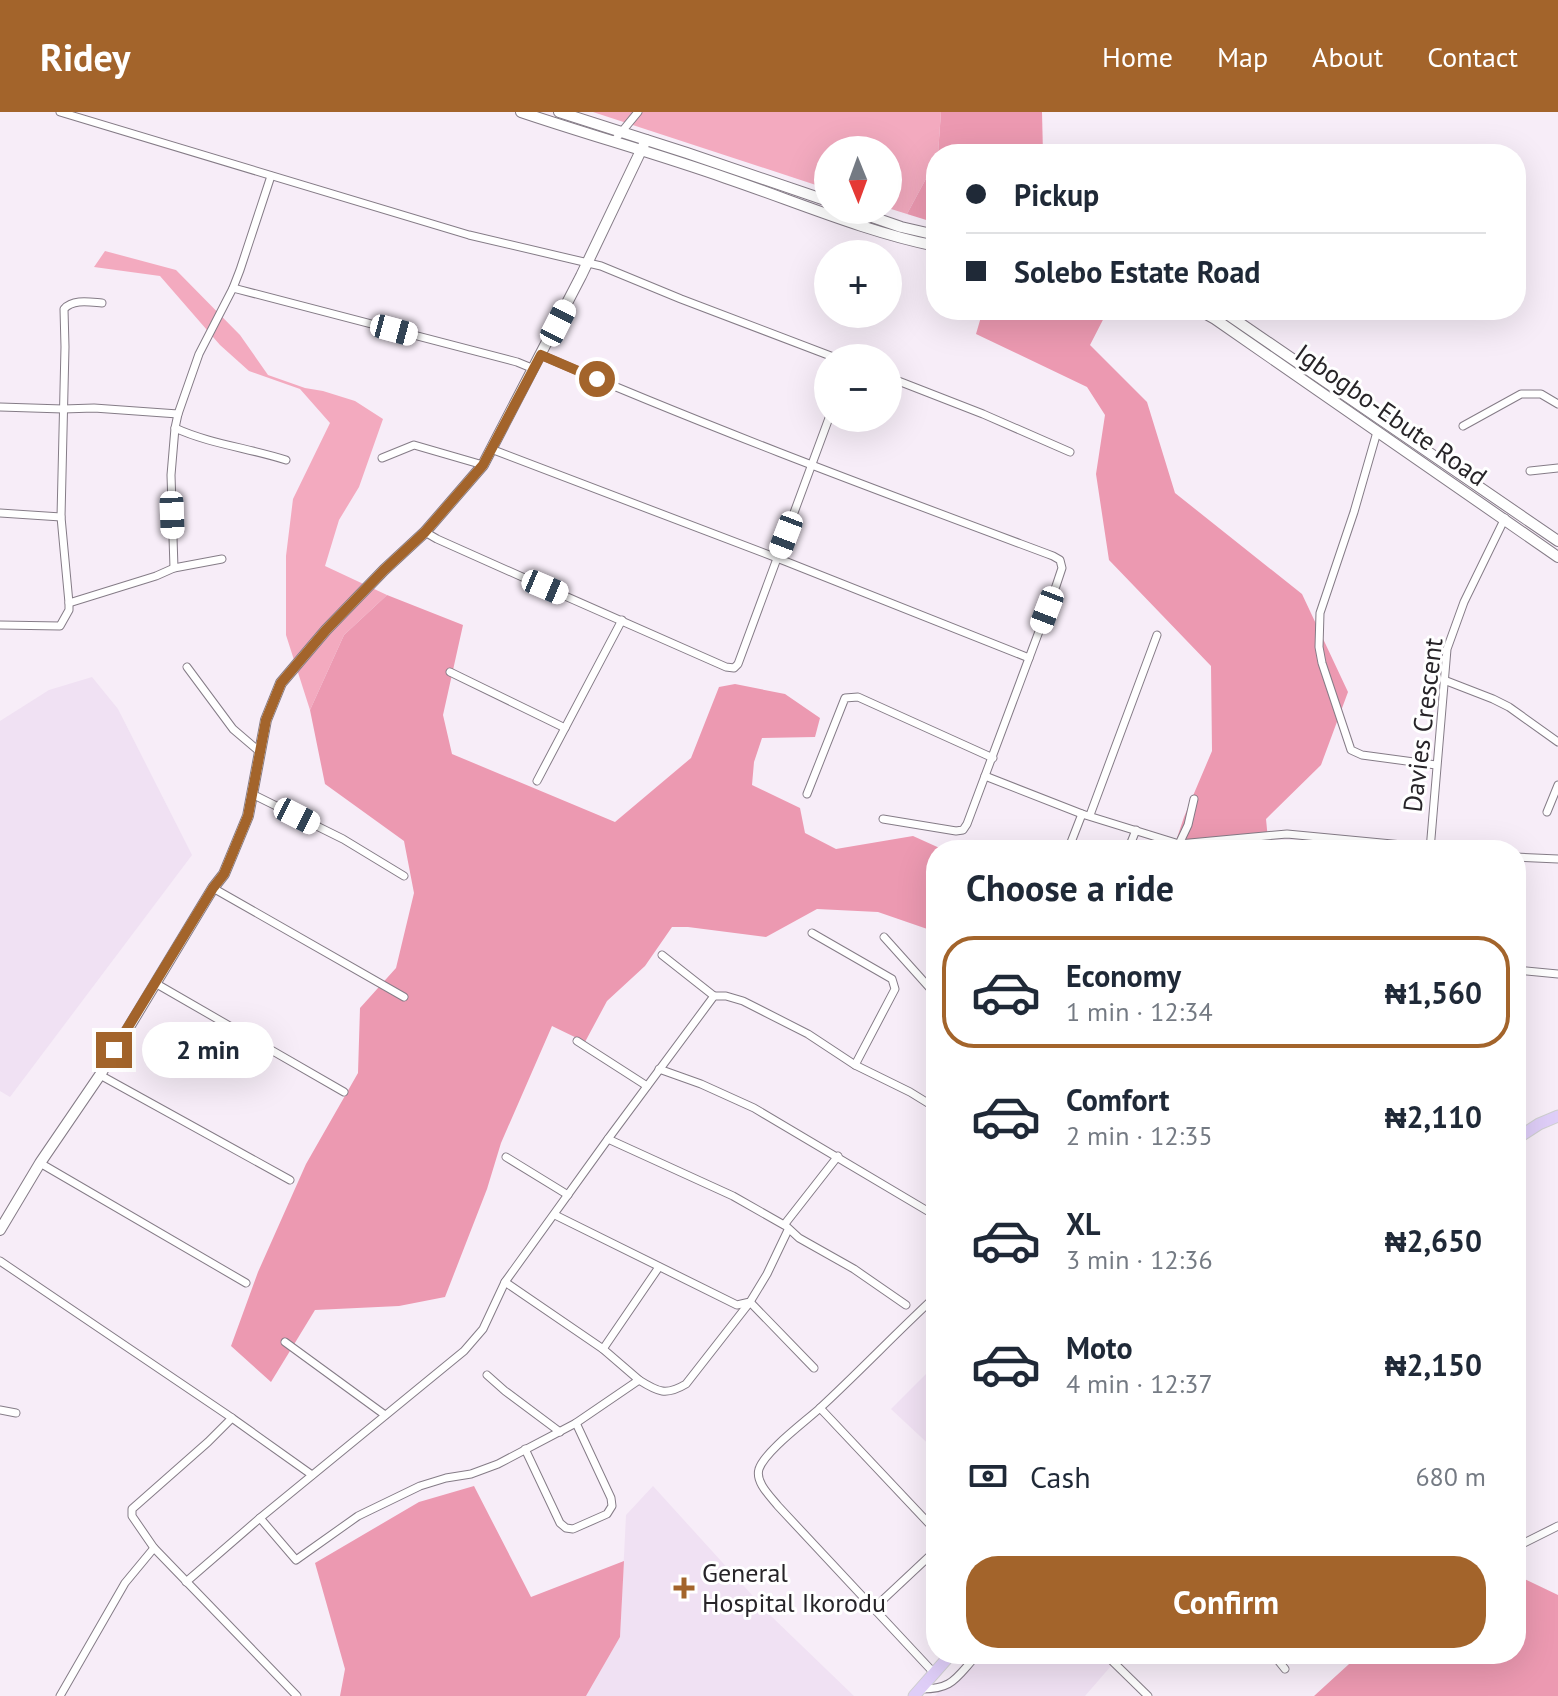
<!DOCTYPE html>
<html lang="en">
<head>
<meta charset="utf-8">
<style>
	body { margin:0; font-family:"PT Sans",sans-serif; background:#f6f6f7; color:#1f2937; height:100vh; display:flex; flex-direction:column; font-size:30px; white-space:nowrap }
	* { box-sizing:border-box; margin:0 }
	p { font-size:26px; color:#747a83 }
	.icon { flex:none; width:44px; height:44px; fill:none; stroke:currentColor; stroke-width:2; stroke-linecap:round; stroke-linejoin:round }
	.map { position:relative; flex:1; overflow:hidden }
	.drawer { position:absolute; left:926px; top:728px; width:600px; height:824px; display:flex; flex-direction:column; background:#fff; border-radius:32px; box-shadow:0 8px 32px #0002 }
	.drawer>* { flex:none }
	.hud { position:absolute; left:926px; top:32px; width:600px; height:176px; border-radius:32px; box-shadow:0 8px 32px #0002; display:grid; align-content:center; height:176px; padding:0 40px; background:#fff }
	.needle { width:52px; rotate:179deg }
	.tools { position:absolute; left:814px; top:24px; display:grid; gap:16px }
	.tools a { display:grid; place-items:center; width:88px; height:88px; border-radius:50%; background:#fff; box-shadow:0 8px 32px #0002; font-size:40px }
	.end { position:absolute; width:36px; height:36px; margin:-18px; border:10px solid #a3642b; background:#fff; box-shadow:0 0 0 4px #fff }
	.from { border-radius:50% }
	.bubble { position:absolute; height:56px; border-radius:28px; background:#fff; box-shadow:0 8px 32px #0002; font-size:26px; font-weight:700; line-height:56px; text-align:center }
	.car { position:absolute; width:24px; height:48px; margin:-24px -12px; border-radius:10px; box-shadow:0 0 6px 2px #0007; background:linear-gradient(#fff 24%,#345 0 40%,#fff 0 76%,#345 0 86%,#fff 0) }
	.hud b { display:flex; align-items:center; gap:28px; height:76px; font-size:30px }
	.hud b+b { border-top:2px solid #e0e1e3 }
	.hud i { width:20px; height:20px; background:#1f2937 }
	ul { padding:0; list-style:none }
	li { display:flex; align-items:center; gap:24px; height:112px; margin:0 16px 12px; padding:0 24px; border:4px solid transparent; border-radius:32px }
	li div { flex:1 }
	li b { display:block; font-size:30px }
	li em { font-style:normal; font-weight:700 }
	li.active { border-color:#a3642b }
	li>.icon { width:72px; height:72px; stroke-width:1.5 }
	h2 { padding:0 40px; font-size:36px; line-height:96px }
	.pay { display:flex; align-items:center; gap:20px; height:88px; padding:0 40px; font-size:30px }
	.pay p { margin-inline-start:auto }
	.cta { display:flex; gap:16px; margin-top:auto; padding:16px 40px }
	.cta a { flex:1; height:92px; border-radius:32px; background:#a3642b; color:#fff; font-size:32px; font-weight:700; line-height:92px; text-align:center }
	header { display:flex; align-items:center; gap:48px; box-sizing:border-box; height:112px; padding:0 40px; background:#a3642b; color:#fff }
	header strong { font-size:38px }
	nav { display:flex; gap:44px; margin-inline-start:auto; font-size:28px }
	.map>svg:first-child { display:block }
</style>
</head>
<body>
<header>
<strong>Ridey</strong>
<nav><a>Home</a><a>Map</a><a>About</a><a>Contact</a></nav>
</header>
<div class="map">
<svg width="1558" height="1584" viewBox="0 0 1558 1584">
	<rect width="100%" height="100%" fill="#f7edf8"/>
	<!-- built -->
	<g fill="#f0e1f3">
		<path d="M92,565l26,32 74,146 -182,242 -10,-6v-370l49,-31z"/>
		<path d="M936,1252v87l-45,-42z"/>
		<path d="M653,1374l118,130 83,80h-268l34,-59 6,-122z"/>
		<path d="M976,1542h123l12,12 -26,30h-150z"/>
	</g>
	<!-- green -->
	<g fill="#f3aabf">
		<path d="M593,0h348l-3,42h-2v6l-29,54 -19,-6v-58h-60v39z"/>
		<path d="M105,139l71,19 64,65 28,40 37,13 18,3 32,10 28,18 -24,68 -20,33 -14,46 62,29 -43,40 -34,75 -24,-75v-79l7,-57 37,-76 -30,-34 -51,-18 -29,-26 -60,-69 -66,-9z"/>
	</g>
	<!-- forest -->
	<g fill="#ec99b1">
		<path d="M941,0h101l1,42h-105z"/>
		<path d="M936,48v63l-29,-9z"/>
		<path d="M983,198h125l-18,35 57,57 28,91 127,101 46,98 -27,73 -55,54 3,31h-96l11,-33 28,-66 -1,-85 -102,-106 -13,-86 9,-59 -18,-28 -111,-53z"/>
		<path d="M387,483l76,30 -20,90 9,39 163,68 76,-64 28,-71 16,-3 50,10 35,24 -5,19 -53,1 -8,24 -2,23 48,23 5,25 31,16 77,-13 31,14h-8v82l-58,-20 -61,-3 -51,28 -78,-10h-16l-27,39 -38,35 -22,41 -33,-16 -51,117 -14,46 -42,108 -46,9 -84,4 -44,72 -40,-36 27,-74 48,-108 52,-91 2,-65 36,-40 18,-75 -10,-52 -79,-57 -15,-74 34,-75z"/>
		<path d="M474,1374l57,111 93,-36 -4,76 -34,59h-246l5,-27 -30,-106 104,-61z"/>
		<path d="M1516,1463l42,20v101h-244l46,-42h156z"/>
	</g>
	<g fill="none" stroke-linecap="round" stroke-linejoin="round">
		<!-- street casing -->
		<g stroke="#857c87" stroke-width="9">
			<g id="street">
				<path d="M60,0l409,123 132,31 80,33 155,59"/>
				<path d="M614,29l24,-29"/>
				<path d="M233,176l284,74 17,7"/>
				<path d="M541,243c168,73 341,137 512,201l7,4 2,8 -6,18 -89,238 -4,6 -7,1 -73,-12"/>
				<path d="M888,265l95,37 87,38"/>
				<path d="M0,295l63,2 31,-1 84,6"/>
				<path d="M1463,314l58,-32h20l17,10"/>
				<path d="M175,316c35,16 74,20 111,32"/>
				<path d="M1377,320l-23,80 -34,101 -1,34 3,16 29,87 11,5 74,10"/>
				<path d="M491,337l286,109 252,100"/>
				<path d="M382,346l32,-13 69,20"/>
				<path d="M1530,359l28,-3"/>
				<path d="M0,401l61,4"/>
				<path d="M425,420l12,7c96,43 193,86 289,128l8,1 4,-4 91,-246"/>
				<path d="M174,456l-3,-93 4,-47 3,-14 21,-60 34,-66 7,-18 31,-94"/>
				<path d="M69,491l87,-27 18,-8 48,-9"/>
				<path d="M0,513l60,1 9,-16v-7l-8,-86 4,-170 -1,-38c9,-10 25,-7 38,-6"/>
				<path d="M187,555l46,62 27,23"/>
				<path d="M450,560l115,56"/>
				<path d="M1444,568l49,19 16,8 49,35"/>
				<path d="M985,664l97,38 97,30 108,-10 168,16"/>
				<path d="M537,669l85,-161"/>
				<path d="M252,682l91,45 61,37"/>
				<path d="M807,682l38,-96 13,-1 135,61"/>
				<path d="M1547,700l11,-27"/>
				<path d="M1090,703l67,-180"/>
				<path d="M1179,732l9,-19 6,-26"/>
				<path d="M1068,738l14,-36"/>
				<path d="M1128,738l8,-20"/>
				<path d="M1430,738l17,-201 17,-47 41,-84"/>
				<path d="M1516,745l42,2"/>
				<path d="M213,776l191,109"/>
				<path d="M812,821l80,46 3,10 -40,76"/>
				<path d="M884,825l52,58"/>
				<path d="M662,843l52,41"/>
				<path d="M1516,858l42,4"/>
				<path d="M155,871l189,109"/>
				<path d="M577,929l70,45"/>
				<path d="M659,957l42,15 53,24 182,108"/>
				<path d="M100,963l190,105"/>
				<path d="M608,1027l125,57 51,29 54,-69"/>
				<path d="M506,1045l62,38"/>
				<path d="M40,1051l206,120"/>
				<path d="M555,1103l182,90 13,-3 17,-28 21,-44"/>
				<path d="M786,1114l13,12 55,31 52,36"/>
				<path d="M0,1149l232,157 80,57"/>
				<path d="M285,1230l100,73"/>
				<path d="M603,1237l56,-82"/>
				<path d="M487,1263l18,16 55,41"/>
				<path d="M639,1268c19,12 27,16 47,4l64,-82 64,66"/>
				<path d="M820,1296l116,123"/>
				<path d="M0,1298l16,3"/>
				<path d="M232,1306l-24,24 -76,67v7l22,32 143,148"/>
				<path d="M525,1337l35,74 6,5 7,1 34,-15 5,-8 -1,-8 -35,-75"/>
				<path d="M260,1406l36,42 62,-44 62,-30 26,-8 25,-4 27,-10 78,-41 63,-43 -36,-31 -98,-67"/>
				<path d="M1520,1433l38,-19"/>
				<path d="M186,1470l74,-64 204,-167 19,-22 22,-47 103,-143 106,-143h12l17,5 65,33 47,31 55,27 26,16"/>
				<path d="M873,1497l63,-59"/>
				<path d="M1105,1542l43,42"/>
				<path d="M1273,1542l12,15"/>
				<path d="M934,1561l-156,-167c-8,-10 -23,-24 -19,-37 6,-18 47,-48 61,-61 40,-37 77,-76 116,-112"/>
				<path d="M919,1577c35,1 37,-12 59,-35"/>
				<path d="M60,1584l65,-113 29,-35"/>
			</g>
		</g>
		<!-- secondary casing -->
		<g stroke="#857c87" stroke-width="12">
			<g id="secondary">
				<path d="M521,0c68,23 137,42 205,66 68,23 140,54 210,68"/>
				<path d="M559,0l128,41 141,48"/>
				<path d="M852,98l49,17 35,8"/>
				<path d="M1199,198l16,9 343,238"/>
				<path d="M1221,198l337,231"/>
				<path d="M0,1118l40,-67 60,-88 113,-187 11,-14 24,-58 18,-96 15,-37 45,-53 58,-60 41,-38 58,-67 98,-189 65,-136"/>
			</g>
		</g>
		<!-- primary casing -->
		<g stroke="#cfcfd0" stroke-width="13">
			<g id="primary">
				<path d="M1516,1027l23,-15 19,-8"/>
				<path d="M914,1584l37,-42"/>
			</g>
		</g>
		<!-- street -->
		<use href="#street" stroke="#fff" stroke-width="7"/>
		<!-- secondary -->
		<use href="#secondary" stroke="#fff" stroke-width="10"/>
		<!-- primary -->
		<use href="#primary" stroke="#dfcef8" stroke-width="11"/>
	</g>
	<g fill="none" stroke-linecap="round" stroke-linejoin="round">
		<!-- route -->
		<path stroke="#a3642b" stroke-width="10" d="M114,938l99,-162 11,-14 24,-58 18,-96 15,-37 45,-53 58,-60 41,-38 58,-67 58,-110 56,24"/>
	</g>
	<!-- markers -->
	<path fill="#a3642b" stroke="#fff" stroke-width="3" d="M680 1464h8v8h8v8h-8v8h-8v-8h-8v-8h8z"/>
	<g text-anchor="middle" stroke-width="6" stroke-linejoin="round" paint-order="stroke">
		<!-- street labels -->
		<g font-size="26" fill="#272428" stroke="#fff">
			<text transform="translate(1391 303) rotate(35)" y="9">Igbogbo-Ebute Road</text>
			<text transform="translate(1423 613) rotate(-83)" y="9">Davies Crescent</text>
		</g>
		<!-- poi labels -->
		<g font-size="26" fill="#272428" stroke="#fff" text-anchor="start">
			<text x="702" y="1470">General<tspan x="702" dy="30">Hospital Ikorodu</tspan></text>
		</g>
	</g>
</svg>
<div class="tools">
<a><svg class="needle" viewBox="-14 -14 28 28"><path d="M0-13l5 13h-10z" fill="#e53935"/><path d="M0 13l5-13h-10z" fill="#747a83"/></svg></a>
<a>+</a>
<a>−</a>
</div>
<i class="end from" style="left:597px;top:267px"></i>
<i class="end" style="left:114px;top:938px"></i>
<div class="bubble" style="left:142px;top:910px;width:132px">2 min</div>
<i class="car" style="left:558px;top:211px;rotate:27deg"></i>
<i class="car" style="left:394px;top:218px;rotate:105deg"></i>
<i class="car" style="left:172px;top:403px;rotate:178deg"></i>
<i class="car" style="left:786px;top:423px;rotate:201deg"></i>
<i class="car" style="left:545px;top:475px;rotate:113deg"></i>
<i class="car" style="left:1047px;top:498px;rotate:201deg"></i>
<i class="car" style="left:297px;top:704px;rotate:117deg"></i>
<div class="hud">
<b><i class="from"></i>Pickup</b>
<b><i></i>Solebo Estate Road</b>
</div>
<section class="drawer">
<h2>Choose a ride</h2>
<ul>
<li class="active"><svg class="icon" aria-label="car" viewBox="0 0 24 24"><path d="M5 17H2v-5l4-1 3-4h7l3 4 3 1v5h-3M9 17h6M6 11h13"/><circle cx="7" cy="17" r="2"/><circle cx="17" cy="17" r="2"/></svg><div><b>Economy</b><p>1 min · 12:34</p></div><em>₦1,560</em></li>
<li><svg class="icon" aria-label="car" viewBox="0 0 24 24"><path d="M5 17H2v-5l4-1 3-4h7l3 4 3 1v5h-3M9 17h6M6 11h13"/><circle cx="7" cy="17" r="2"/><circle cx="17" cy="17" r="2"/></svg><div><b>Comfort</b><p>2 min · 12:35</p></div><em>₦2,110</em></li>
<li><svg class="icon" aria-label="car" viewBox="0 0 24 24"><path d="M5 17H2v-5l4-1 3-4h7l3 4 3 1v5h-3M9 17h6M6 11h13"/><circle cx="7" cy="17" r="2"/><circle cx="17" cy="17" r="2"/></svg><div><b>XL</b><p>3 min · 12:36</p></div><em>₦2,650</em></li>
<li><svg class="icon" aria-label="car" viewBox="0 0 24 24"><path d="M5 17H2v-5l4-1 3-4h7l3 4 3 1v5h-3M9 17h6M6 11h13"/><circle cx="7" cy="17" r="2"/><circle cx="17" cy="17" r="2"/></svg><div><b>Moto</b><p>4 min · 12:37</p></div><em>₦2,150</em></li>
</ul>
<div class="pay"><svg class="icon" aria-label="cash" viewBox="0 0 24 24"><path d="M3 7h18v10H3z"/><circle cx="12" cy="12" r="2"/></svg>Cash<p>680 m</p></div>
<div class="cta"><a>Confirm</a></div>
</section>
</div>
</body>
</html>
